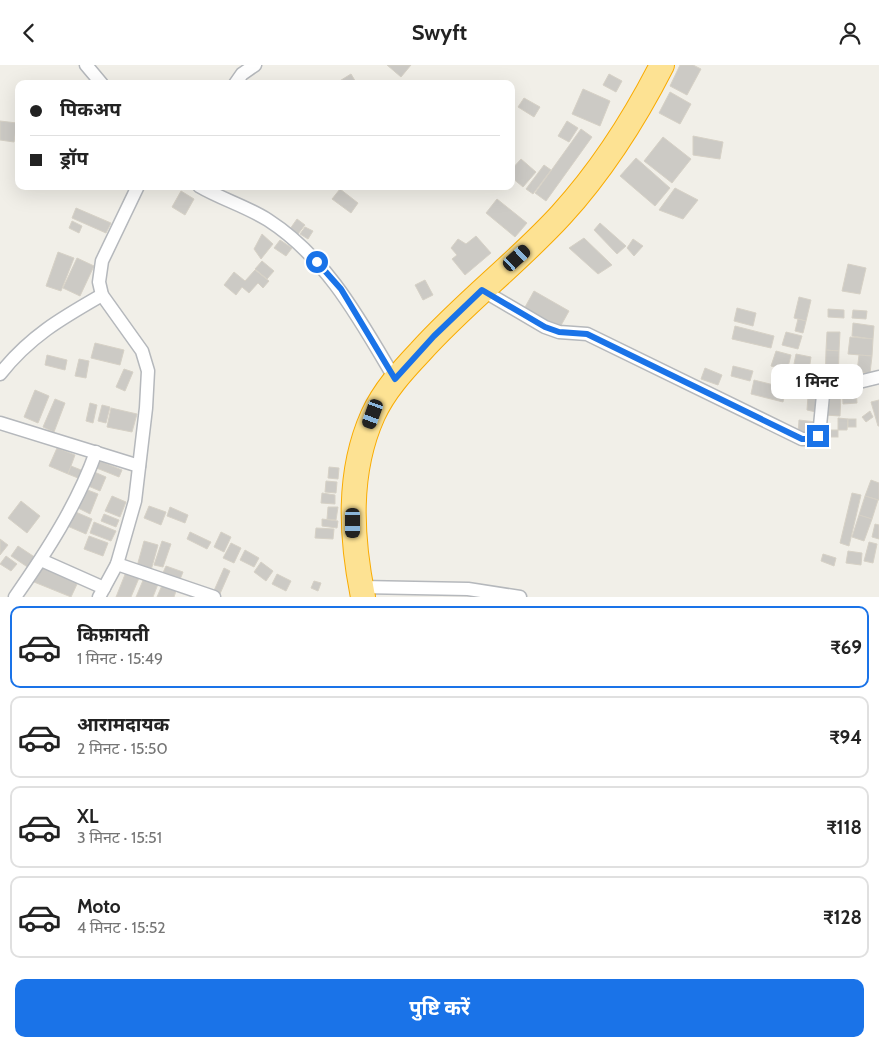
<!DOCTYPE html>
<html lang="hi">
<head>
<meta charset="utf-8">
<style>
	body { margin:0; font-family:Cabin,"Noto Sans Devanagari",sans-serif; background:#f2f2f2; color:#222; height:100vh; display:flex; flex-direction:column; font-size:19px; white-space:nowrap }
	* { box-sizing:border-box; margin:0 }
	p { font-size:16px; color:#767676 }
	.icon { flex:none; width:28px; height:28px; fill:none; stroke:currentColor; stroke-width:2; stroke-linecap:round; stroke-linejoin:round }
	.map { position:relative; height:532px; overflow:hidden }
	.drawer { display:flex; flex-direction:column; background:#fff; flex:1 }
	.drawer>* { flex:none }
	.guide { position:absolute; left:15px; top:15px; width:500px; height:110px; border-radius:10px; box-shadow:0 5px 20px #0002; display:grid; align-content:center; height:110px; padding:0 15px; background:#fff }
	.end { position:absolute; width:22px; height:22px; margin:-11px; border:6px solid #1a73e8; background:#fff; box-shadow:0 0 0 2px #fff }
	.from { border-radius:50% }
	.bubble { position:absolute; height:35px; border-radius:10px; background:#fff; box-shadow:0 5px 20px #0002; font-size:16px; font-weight:700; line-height:35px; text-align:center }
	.car { position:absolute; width:15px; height:30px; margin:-15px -8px; border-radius:6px; box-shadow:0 0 4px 1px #0007; background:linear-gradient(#222 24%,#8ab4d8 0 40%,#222 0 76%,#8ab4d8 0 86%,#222 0) }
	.guide b { display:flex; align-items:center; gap:18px; height:48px; font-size:19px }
	.guide b+b { border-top:1px solid #e0e0e0 }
	.guide i { width:12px; height:12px; background:#222 }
	ul { padding:9px 0 0; list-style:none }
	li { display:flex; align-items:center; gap:15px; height:82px; margin:0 10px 8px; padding:0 5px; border:2px solid #e0e0e0; border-radius:10px }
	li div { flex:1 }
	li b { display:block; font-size:19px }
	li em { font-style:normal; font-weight:700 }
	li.active { border-color:#1a73e8 }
	li>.icon { width:45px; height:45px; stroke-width:1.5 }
	.action { display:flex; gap:10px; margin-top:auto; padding:10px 15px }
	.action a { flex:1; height:58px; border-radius:10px; background:#1a73e8; color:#fff; font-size:20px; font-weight:700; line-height:58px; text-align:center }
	header { display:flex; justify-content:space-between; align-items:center; height:65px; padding:0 15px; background:#fff; font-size:22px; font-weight:700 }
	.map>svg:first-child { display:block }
</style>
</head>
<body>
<header><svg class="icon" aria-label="back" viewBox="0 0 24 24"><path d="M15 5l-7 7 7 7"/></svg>Swyft<svg class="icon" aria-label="person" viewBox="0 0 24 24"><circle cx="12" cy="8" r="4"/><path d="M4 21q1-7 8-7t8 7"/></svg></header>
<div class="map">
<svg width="879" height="532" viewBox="0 0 879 532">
	<rect width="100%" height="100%" fill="#f1efe8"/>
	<!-- building -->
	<g fill="#cccac5" stroke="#d6d1c6">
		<path d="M387,0h24l-10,12z"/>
		<path d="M680,0h13l8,4 -14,26 -17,-9z"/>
		<path d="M351,9l6,10h-18l-1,-2z"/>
		<path d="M609,9l13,7 -6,11 -13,-7z"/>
		<path d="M583,24l27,12 -10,25 -28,-12z"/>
		<path d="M670,27l21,12 -11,20 -21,-11z"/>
		<path d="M524,33l16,9 -6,10 -16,-10z"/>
		<path d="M0,56l17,2 -3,19 -14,-2z"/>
		<path d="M567,56l11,7 -9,14 -11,-6z"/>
		<path d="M581,64l11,8 -46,64 -11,-8z"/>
		<path d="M693,71l30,6 -3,17 -27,-4z"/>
		<path d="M663,72l28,22 -19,24 -28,-22z"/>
		<path d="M636,93l34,30 -15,18 -35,-30z"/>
		<path d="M521,94l15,13 -13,15 -12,-10v-7z"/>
		<path d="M544,100l7,5 -18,24 -7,-5z"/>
		<path d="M675,123l23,12 -15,19 -24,-9z"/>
		<path d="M340,124l18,14 -7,10 -19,-14z"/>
		<path d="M181,126l13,8 -9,16 -13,-8z"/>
		<path d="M497,134l30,24 -12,14 -29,-24z"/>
		<path d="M76,143l35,15 -5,10 -34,-15z"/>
		<path d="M297,154l8,6 -7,9 -8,-5z"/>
		<path d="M72,156l10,5 -3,7 -10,-5z"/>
		<path d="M600,158l26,23 -9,8 -23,-24z"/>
		<path d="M305,162l8,4 -5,8 -8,-5z"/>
		<path d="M262,169l11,10 -12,15 -7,-10z"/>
		<path d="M476,171l15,17 -26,22 -13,-16 5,-4 -6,-7 7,-9 8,5z"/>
		<path d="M584,173l28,27 -14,9 -29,-26z"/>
		<path d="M633,174l10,7 -9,10 -7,-8z"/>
		<path d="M280,175l12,8 -6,8 -12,-8z"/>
		<path d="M58,187l16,6 -13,33 -15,-5z"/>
		<path d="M77,193l17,8 -14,30 -17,-8z"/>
		<path d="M262,196l12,10 -7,8 -12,-10z"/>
		<path d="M848,199l18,4 -6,26 -18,-3z"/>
		<path d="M255,205l14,11 -6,7 -5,-5 -9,10 -7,-6 -6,8 -12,-10 10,-13 11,9z"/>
		<path d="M425,215l8,15 -10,5 -8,-15z"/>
		<path d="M534,226l35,20 -10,18 -35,-20z"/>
		<path d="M799,232l12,3 -5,21 -12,-3z"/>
		<path d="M737,243l19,5 -3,13 -19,-5z"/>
		<path d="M828,244l16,1v8l-16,-1z"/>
		<path d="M853,245l14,1 -1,8 -14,-1z"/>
		<path d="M798,254l8,2 -3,12 -8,-2z"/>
		<path d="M853,258l21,3 -1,13 -21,-3z"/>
		<path d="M735,261l39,10 -3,12 -39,-9z"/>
		<path d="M786,267l16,4 -4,13 -16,-4z"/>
		<path d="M827,267h13l-1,19 -13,-1z"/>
		<path d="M850,272l23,2 -1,17 -24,-2z"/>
		<path d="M95,278l29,7 -4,15 -29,-7z"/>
		<path d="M826,285l13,1 -1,34h-13z"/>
		<path d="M776,286l15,4 -4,16 -16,-5z"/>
		<path d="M796,289l15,3 -2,14 -16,-2z"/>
		<path d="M47,290l20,5 -2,10 -20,-5z"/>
		<path d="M859,290l13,1 -2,17 -13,-1z"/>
		<path d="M79,294l10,2 -3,17 -11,-2z"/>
		<path d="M733,301l20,5 -3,10 -19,-5z"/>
		<path d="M705,303l17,7 -4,10 -17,-6z"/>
		<path d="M124,304l9,3 -8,19 -9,-4z"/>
		<path d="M795,309l26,3 -2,14 -25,-4z"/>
		<path d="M754,315l32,8 -3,14 -32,-8z"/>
		<path d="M794,322l25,4 -1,6 -25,-3z"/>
		<path d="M856,323l1,15 -14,1 -1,-15z"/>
		<path d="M35,325l14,6 -11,27 -14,-6z"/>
		<path d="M826,328l15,1 -1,22 -15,-1z"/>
		<path d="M808,331l10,1 -2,15 -9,-2z"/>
		<path d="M55,334l10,4 -11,29 -11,-5z"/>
		<path d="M879,335v26h-1l-7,-24z"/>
		<path d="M90,338l7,2 -4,18 -7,-2z"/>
		<path d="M102,340l8,2 -4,16 -8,-2z"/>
		<path d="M111,343l26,6 -5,18 -25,-5z"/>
		<path d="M870,346l3,6 -7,5 -4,-5z"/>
		<path d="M838,353l10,1 -1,11h-9z"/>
		<rect x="848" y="354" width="8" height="8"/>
		<path d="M799,355l17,2 -1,14 -17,-2z"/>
		<rect x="822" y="365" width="16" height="7"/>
		<path d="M57,383l18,7 -7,19 -19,-8z"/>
		<path d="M97,395l25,10 -3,7 -25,-10z"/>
		<path d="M71,401l15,6 -3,8 -15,-6z"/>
		<path d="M329,402l10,1 -1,11 -10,-1z"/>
		<path d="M92,406l14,6 -6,14 -14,-6z"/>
		<path d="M871,415l8,3v17l-14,-4z"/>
		<path d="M326,416l11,1 -1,11 -11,-1z"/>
		<path d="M85,424l13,5 -8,20 -12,-6z"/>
		<path d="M322,428l13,2v9l-14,-1z"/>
		<path d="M852,428l9,2 -12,51 -9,-3z"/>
		<path d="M112,431l14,6 -6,15 -15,-6z"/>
		<path d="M865,431l13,4 -6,19 -13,-4z"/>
		<path d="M21,436l19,15 -13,17 -19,-15z"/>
		<path d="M149,441l17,6 -5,13 -17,-7z"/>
		<path d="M170,442l18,8 -3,8 -18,-7z"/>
		<path d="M328,442h10l-2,13 -9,-1z"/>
		<path d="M71,445l21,9 -6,15 -21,-9z"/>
		<path d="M104,449l15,6 -3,7 -15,-6z"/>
		<path d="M859,450l13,4 -8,22 -12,-4z"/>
		<path d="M322,454l16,2 -1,7 -15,-2z"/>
		<path d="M94,457l22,9 -5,10 -21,-8z"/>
		<path d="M875,459l4,1v14l-7,-2z"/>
		<path d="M316,463l18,1 -1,10 -18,-1z"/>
		<path d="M190,467l21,10 -4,7 -20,-10z"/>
		<path d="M221,467l10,5 -7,15 -10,-5z"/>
		<path d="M89,471l19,7 -5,13 -19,-7z"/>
		<path d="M0,474l8,6 -8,10z"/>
		<path d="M144,476l14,4 -8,29 -14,-4z"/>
		<path d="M162,476l9,3 -8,23 -9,-2z"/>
		<path d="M869,477l8,2 -4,19 -9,-2z"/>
		<path d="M231,478l10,5 -7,15 -11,-5z"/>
		<path d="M18,481l18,12 -7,10 -18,-12z"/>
		<path d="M245,485l14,8 -5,9 -14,-7z"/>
		<path d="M848,486l14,2 -1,12 -15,-2z"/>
		<path d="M823,489l13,4 -2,8 -13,-5z"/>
		<path d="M6,491l11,8 -6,7 -11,-7z"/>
		<path d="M261,497l12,9 -7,10 -12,-9z"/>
		<path d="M42,500l36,17 -7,15 -37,-15z"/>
		<path d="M166,501l17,6 -4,10 -17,-7z"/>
		<path d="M224,503l6,3 -11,25 -6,-3z"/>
		<path d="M126,507l13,6 -8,19h-15z"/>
		<path d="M277,509l14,7 -5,10 -14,-7z"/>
		<path d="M144,513l14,6 -5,13h-17z"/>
		<path d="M314,516l7,2 -3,8 -7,-3z"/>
		<path d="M163,518l14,5 -3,9h-17z"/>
	</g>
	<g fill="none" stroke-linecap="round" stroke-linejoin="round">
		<!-- street casing -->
		<g stroke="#b5b8bc" stroke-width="15">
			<g id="street">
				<path d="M86,0l16,19"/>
				<path d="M235,19l7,-10 13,-9"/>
				<path d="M199,121c22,13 47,20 69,34 59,38 92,100 127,159"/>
				<path d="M482,225l63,37 14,5 28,2 215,105h10l7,-3 4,-41 3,-5 53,-13"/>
				<path d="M0,309c30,-38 62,-56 102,-79"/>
				<path d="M0,358l139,43"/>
				<path d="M41,495l63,28"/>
				<path d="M117,499l97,33"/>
				<path d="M361,522l107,2 52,8"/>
				<path d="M15,532c32,-46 62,-92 81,-145"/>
				<path d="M99,532l18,-33 18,-63 11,-93 2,-37 -6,-20 -40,-56 -3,-13 3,-21 36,-75"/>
			</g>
		</g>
		<!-- highway casing -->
		<g stroke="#f9ab00" stroke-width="26">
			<path id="highway" d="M363,532c-12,-60 -16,-124 10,-182 11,-24 29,-44 47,-63 44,-49 97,-89 141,-137 41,-45 73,-95 101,-150"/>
		</g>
		<!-- street -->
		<use href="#street" stroke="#fff" stroke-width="12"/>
		<!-- highway -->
		<use href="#highway" stroke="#fde293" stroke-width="24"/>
	</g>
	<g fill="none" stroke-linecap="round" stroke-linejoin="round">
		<!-- route -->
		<path stroke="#1a73e8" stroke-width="6" d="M317,197l24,27 54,90 39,-43 48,-46 63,37 14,5 28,2 215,105h10l6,-3"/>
	</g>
</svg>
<i class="end from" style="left:317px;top:197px"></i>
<i class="end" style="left:818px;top:371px"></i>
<div class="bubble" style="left:771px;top:299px;width:92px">1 मिनट</div>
<i class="car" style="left:517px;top:193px;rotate:48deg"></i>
<i class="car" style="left:373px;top:349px;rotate:200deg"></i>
<i class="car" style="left:353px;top:458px;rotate:180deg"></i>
<div class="guide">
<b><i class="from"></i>पिकअप</b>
<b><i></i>ड्रॉप</b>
</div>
</div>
<section class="drawer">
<ul>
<li class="active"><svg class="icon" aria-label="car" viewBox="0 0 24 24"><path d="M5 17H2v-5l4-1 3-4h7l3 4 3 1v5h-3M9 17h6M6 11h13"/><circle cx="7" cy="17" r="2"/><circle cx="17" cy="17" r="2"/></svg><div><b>किफ़ायती</b><p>1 मिनट · 15:49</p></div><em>₹69</em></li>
<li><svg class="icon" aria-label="car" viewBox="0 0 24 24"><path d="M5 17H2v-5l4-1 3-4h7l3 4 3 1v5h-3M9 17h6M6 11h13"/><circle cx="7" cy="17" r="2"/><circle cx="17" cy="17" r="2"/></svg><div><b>आरामदायक</b><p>2 मिनट · 15:50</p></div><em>₹94</em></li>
<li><svg class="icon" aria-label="car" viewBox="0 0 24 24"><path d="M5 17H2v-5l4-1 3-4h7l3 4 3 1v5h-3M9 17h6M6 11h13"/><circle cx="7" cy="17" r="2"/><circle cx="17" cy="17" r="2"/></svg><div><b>XL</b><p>3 मिनट · 15:51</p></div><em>₹118</em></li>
<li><svg class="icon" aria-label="car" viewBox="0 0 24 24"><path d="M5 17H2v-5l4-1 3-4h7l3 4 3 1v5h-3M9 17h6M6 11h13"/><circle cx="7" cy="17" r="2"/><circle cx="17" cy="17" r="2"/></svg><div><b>Moto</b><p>4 मिनट · 15:52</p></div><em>₹128</em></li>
</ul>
<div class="action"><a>पुष्टि करें</a></div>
</section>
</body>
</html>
